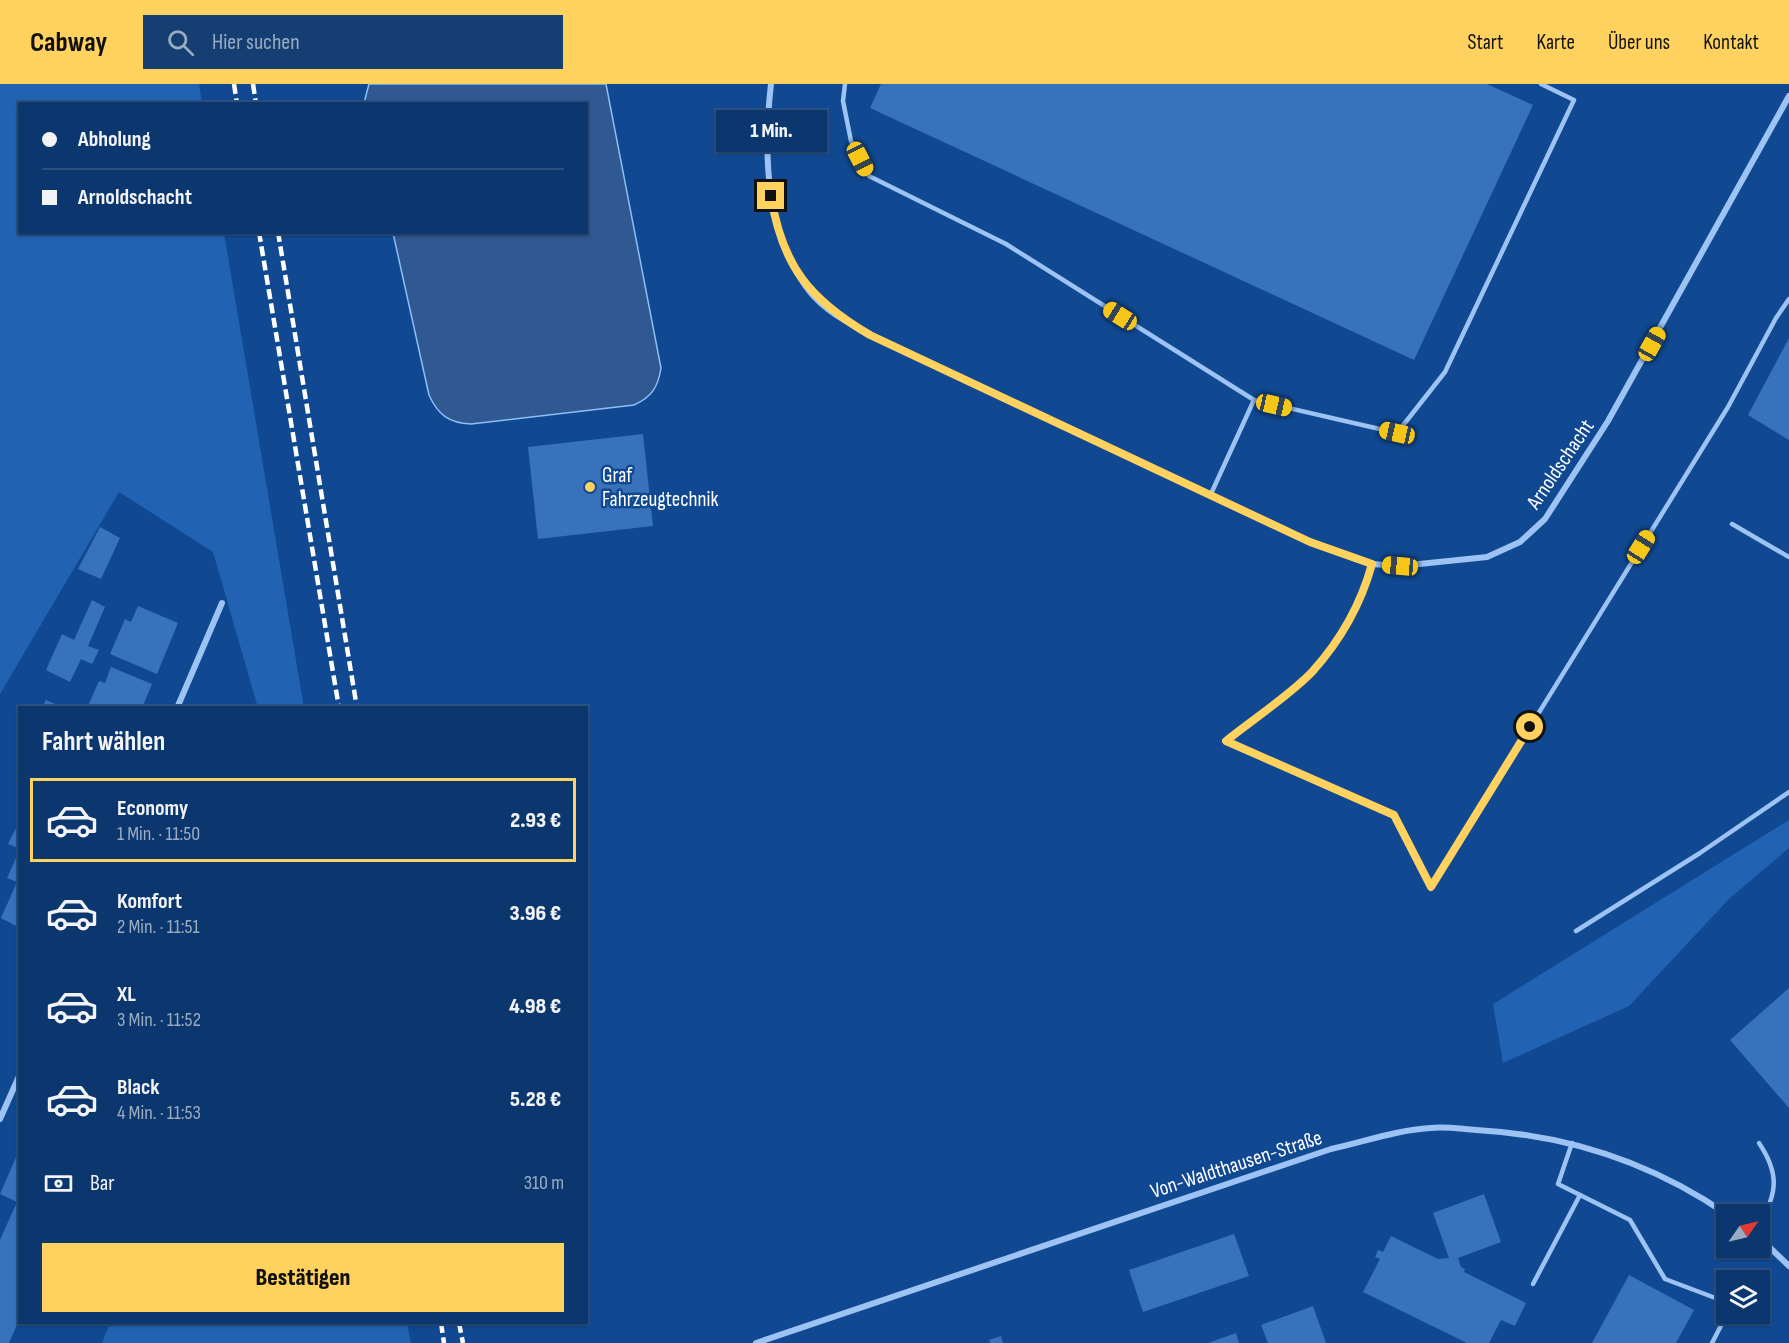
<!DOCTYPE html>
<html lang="de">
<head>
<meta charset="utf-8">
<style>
	body { margin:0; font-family:"Sofia Sans Condensed",sans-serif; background:#153f73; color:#f1f3f6; height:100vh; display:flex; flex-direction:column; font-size:22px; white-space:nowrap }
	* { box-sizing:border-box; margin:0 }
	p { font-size:20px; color:#9aacc2 }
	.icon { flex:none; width:33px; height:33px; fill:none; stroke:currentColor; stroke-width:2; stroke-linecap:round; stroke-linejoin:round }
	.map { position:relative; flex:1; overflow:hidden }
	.panel { position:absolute; left:18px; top:622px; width:570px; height:618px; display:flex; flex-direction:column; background:#0c376e; border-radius:0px; box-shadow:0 2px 4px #0004,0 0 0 2px #2c5181 }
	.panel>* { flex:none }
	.hud { position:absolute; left:18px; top:18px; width:570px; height:132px; border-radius:0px; box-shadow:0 2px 4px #0004,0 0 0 2px #2c5181; display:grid; align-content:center; height:132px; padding:0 24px; background:#0c376e }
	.needle { width:39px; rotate:56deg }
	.controls { position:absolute; left:1716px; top:1120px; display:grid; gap:12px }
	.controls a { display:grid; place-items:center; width:54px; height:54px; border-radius:0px; background:#0c376e; box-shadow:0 2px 4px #0004,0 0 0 2px #2c5181; font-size:30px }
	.end { position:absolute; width:27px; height:27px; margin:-14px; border:8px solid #ffd15e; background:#111; box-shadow:0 0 0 3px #111 }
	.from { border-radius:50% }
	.bubble { position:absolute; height:42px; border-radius:0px; background:#0c376e; box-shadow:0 2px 4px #0004,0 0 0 2px #2c5181; font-size:20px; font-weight:800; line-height:42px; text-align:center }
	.car { position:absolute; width:18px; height:36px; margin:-18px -9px; border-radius:8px; box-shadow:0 0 4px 2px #0007; background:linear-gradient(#f5c518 24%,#345 0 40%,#f5c518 0 76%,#345 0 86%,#f5c518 0) }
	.hud b { display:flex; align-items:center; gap:21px; height:57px; font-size:22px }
	.hud b+b { border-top:2px solid #2c5181 }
	.hud i { width:15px; height:15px; background:#f1f3f6 }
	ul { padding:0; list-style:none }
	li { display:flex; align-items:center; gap:18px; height:84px; margin:0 12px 9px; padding:0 12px; border:3px solid transparent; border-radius:0px }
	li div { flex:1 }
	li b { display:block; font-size:22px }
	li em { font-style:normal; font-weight:800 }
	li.selected { border-color:#ffd15e }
	li>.icon { width:54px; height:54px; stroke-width:1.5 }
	h2 { padding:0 24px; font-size:27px; line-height:72px }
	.pay { display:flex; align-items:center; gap:15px; height:66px; padding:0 24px; font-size:22px }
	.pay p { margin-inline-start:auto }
	.primary-button { display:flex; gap:12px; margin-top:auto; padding:12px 24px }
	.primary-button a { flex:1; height:69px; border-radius:0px; background:#ffd15e; color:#111; font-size:24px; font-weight:800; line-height:69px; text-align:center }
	header { display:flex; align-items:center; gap:36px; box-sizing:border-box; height:84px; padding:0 30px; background:#ffd15e; color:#111 }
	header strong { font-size:28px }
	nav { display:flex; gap:33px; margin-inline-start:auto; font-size:21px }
	.search { width:420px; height:54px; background:#153f73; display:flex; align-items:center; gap:15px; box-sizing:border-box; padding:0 21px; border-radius:0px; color:#9aacc2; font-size:22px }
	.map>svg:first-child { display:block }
</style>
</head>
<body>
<header>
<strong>Cabway</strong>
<div class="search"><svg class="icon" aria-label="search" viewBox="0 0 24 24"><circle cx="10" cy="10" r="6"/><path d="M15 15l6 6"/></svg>Hier suchen</div>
<nav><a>Start</a><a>Karte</a><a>Über uns</a><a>Kontakt</a></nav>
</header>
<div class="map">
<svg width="1789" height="1259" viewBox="0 0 1789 1259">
	<rect width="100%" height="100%" fill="#104992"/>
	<!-- green -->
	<g fill="#2162b2">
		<path d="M0,0h199l3,19 -182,1v128l204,1 80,475h-46l-45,-156 -94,-60 -119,202z"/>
		<path d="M1789,736v28l-60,51 -100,107 -126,57 -10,-59z"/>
		<path d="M110,1239h297l4,20h-309z"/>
	</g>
	<!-- water -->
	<path fill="#2f5990" stroke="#8dbef7" stroke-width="1.5" d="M369,0h237l55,284c-3,19 -9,29 -27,37l-163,19c-22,-1 -33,-9 -42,-29l-36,-162 193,-1v-128l-222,-1z"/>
	<!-- building -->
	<g fill="#3872bb">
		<path d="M881,0h606l46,21 -119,255 -544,-252z"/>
		<path d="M1789,254v102l-41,-25z"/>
		<path d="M643,350l10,92 -115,13 -10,-92z"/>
		<path d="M100,443l20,11 -19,41 -23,-10z"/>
		<path d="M92,516l13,7 -17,39 11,4 -7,14 -11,-5 -11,23 -24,-12 16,-36 12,6z"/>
		<path d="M138,522l40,17 -21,51 -47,-20 15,-35 6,3z"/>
		<path d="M111,583l41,17 -10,24h-55l12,-27 6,2z"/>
		<path d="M46,616l18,8h-22z"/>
		<path d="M18,740l2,1 -2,23 -10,-4z"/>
		<path d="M16,774l4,2v68l-19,-10 16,-36 -10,-4z"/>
		<path d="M1789,904v120l-59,-68z"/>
		<path d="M20,1064v170l-11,25h-9v-103l17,-38 -17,-8z"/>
		<path d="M1484,1110l17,48 -43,16 3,9 4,2 -1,3 62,31 -11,23 -14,-6 -12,23h-22l-104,-51 17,-33 -5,-2 3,-7 5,2 8,-16 47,23 11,-1 -16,-45z"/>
		<path d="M1234,1150l15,42 -106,36 -14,-42z"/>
		<path d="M1629,1191l65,35 -18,33h-84z"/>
		<path d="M1313,1222l13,37h-58l-7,-18z"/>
		<path d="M1236,1249l3,10h-31z"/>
		<path d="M1001,1252l2,7h-13l-1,-3z"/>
	</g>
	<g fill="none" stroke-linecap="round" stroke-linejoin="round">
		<!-- lane -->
		<g stroke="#9cc3f3" stroke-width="4.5">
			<path d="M845,0l-2,17 8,40 18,35 137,68 248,156 143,33 48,-61 129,-272 -33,-16"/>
			<path d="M1210,412l44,-96"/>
			<path d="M1732,440l57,33"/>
			<path d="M1372,480c-11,40 -31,77 -60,108 -23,24 -59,47 -86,69l168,74 37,72"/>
			<path d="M1431,803l297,-480 48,-89 13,-19"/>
			<path d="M1576,847l124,-78 89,-61"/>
			<path d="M1572,1059l-14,41 72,36 35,59 61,23"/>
			<path d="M1759,1059c20,30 19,49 1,80"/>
			<path d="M1533,1200l47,-89"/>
			<path d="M1712,1259l15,-29"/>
		</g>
		<!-- street -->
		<g stroke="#9cc3f3" stroke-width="6">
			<path d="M771,0c-8,70 -6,150 39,208 15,19 39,31 60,43l440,207 62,22 28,2 87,-9 33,-15 25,-23 63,-98 181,-325"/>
			<path d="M177,624l45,-105"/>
			<path d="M0,1035l20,-45"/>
			<path d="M1760,1154l29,28"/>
			<path d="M756,1259l575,-194c32,-7 66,-19 99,-21 15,-2 31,1 46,2 92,5 175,32 252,85"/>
		</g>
		<!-- rail -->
		<g stroke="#fff" stroke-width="4.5" stroke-dasharray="10 4.5" stroke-linecap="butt">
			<path d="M234,0l3,20"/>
			<path d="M253,0l3,20"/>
			<path d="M259,148l80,476"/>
			<path d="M278,148l79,476"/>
			<path d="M441,1239l3,20"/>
			<path d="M459,1239l4,20"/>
		</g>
	</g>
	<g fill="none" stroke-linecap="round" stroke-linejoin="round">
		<!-- route -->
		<path stroke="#ffd15e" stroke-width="8" d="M771,112c11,70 39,104 99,139l440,207 62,22c-11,40 -32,77 -60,108 -22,23 -60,48 -86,69l168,74 37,72 99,-160"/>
	</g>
	<!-- markers -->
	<circle fill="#ffd15e" stroke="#104992" stroke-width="2" cx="590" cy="403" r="6"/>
	<g text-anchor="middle" stroke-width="5" stroke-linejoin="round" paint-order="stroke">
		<!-- street labels -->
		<g font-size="21" fill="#fff" stroke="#104992">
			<text transform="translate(1560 380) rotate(-56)" y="7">Arnoldschacht</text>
			<text transform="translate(1236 1080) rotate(-18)" y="7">Von-Waldthausen-Straße</text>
		</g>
		<!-- poi labels -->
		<g font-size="21" fill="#fff" stroke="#104992" text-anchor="start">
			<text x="602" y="398">Graf<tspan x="602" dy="24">Fahrzeugtechnik</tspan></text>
		</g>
	</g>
</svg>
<div class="controls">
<a><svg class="needle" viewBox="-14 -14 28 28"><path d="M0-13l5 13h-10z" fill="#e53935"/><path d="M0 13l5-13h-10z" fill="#9aacc2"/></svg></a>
<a><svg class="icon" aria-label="layers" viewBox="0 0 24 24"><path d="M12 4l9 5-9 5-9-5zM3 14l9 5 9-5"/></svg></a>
</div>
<i class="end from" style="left:1530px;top:643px"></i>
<i class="end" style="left:771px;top:112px"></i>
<div class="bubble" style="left:716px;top:26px;width:111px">1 Min.</div>
<i class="car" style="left:860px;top:75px;rotate:153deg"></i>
<i class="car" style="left:1120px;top:232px;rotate:302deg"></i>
<i class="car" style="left:1652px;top:260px;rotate:29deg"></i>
<i class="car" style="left:1274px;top:321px;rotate:103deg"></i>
<i class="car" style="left:1397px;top:349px;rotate:283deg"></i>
<i class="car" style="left:1641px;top:463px;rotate:32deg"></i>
<i class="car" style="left:1400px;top:482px;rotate:275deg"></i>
<div class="hud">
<b><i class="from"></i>Abholung</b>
<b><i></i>Arnoldschacht</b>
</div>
<section class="panel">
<h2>Fahrt wählen</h2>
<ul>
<li class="selected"><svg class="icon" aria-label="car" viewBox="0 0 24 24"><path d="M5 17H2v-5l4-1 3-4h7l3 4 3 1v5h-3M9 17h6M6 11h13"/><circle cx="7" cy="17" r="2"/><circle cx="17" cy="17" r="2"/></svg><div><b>Economy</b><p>1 Min. · 11:50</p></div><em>2.93 €</em></li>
<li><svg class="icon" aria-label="car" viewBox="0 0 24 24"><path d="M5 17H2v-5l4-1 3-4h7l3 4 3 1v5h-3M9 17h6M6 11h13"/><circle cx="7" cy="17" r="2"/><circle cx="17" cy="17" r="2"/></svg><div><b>Komfort</b><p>2 Min. · 11:51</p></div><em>3.96 €</em></li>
<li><svg class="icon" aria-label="car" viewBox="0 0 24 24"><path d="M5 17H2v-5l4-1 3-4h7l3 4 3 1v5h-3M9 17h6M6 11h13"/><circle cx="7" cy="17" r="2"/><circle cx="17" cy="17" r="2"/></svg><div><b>XL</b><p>3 Min. · 11:52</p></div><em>4.98 €</em></li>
<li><svg class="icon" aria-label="car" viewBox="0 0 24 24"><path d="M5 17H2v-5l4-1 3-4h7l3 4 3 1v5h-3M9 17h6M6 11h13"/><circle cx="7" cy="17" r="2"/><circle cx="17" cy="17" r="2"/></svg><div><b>Black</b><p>4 Min. · 11:53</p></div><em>5.28 €</em></li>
</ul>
<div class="pay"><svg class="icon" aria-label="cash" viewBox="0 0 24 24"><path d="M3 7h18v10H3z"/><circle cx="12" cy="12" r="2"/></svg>Bar<p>310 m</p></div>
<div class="primary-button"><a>Bestätigen</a></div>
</section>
</div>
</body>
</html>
